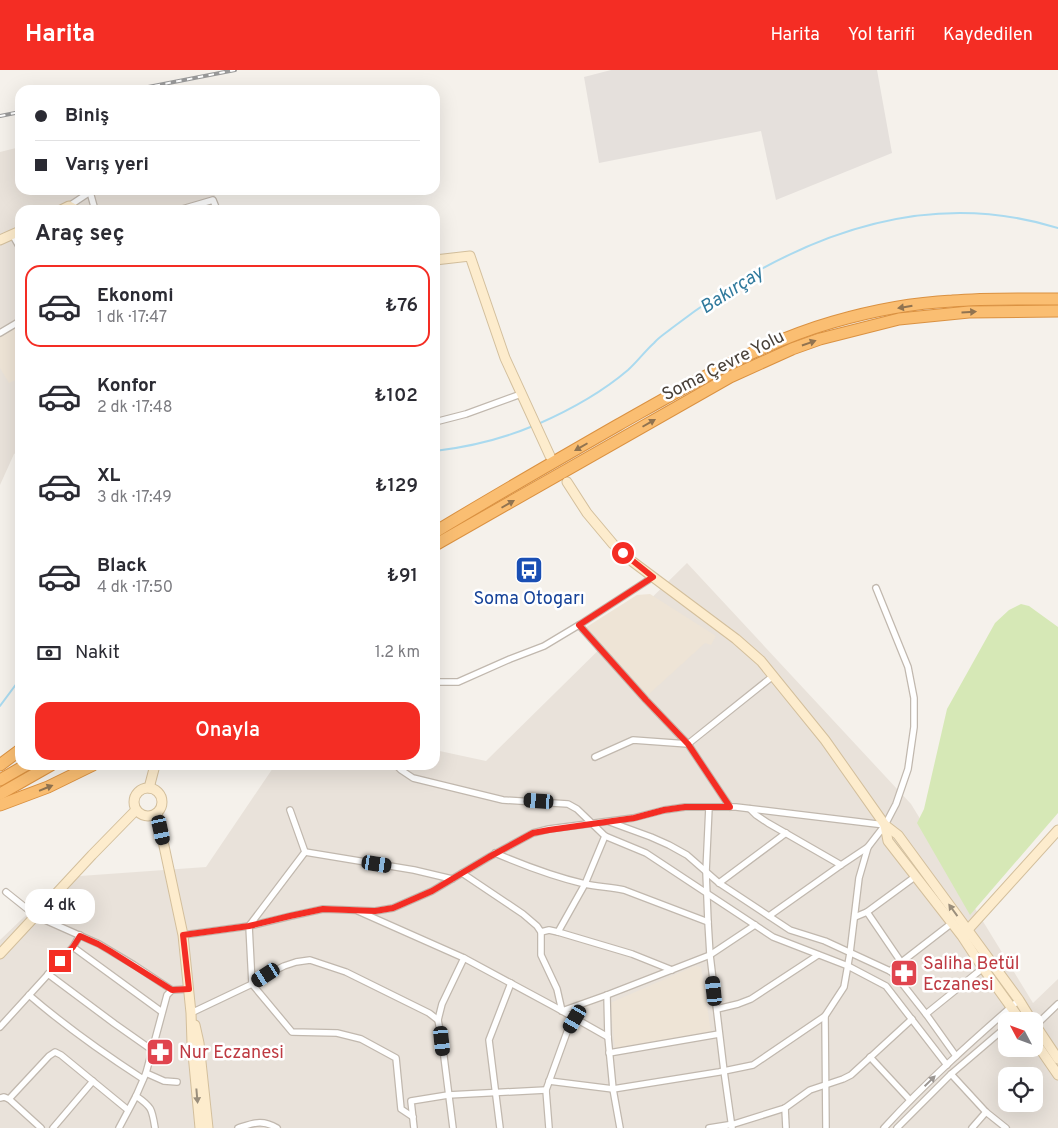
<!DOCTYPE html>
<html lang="tr">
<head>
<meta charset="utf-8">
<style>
	body { margin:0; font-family:Overpass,sans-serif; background:#f2f2f3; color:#2b2b33; height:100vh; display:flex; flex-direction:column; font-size:19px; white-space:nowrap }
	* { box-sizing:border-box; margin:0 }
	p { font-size:16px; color:#7c7c81 }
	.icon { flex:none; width:28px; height:28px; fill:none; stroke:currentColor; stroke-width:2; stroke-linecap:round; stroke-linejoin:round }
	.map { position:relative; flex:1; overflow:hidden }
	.sheet { position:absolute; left:15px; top:135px; width:425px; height:565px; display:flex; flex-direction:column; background:#fff; border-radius:15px; box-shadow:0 5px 20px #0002 }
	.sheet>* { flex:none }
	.banner { position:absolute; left:15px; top:15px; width:425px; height:110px; border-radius:15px; box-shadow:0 5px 20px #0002; display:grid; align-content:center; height:110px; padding:0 20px; background:#fff }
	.needle { width:32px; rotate:311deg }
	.tools { position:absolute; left:998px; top:942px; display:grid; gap:10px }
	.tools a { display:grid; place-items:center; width:45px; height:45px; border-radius:10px; background:#fff; box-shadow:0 5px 20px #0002; font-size:25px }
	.end { position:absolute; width:22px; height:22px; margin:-11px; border:6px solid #f42d24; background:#fff; box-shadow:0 0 0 2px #fff }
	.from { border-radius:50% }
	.bubble { position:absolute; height:35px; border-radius:15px; background:#fff; box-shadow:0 5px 20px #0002; font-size:16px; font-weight:600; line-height:35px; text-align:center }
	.car { position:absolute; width:15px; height:30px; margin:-15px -8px; border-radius:6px; box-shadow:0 0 4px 1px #0007; background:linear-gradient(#222 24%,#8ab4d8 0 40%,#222 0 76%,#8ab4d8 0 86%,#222 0) }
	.banner b { display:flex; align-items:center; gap:18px; height:48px; font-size:19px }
	.banner b+b { border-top:1px solid #e1e1e2 }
	.banner i { width:12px; height:12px; background:#2b2b33 }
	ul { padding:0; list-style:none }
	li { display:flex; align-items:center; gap:15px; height:82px; margin:0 10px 8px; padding:0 10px; border:2px solid transparent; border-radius:15px }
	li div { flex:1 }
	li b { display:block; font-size:19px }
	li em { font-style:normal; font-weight:600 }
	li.on { border-color:#f42d24 }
	li>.icon { width:45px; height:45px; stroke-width:1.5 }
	h2 { padding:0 20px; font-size:22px; line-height:60px }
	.pay { display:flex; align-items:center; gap:12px; height:55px; padding:0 20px; font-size:19px }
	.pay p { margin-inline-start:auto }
	.cta { display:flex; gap:10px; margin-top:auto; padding:10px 20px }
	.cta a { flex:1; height:58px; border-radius:15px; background:#f42d24; color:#fff; font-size:20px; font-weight:600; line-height:58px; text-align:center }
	header { display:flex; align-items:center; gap:30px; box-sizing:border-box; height:70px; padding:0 25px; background:#f42d24; color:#fff }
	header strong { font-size:24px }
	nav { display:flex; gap:28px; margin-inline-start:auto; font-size:18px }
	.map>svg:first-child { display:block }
</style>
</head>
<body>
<header>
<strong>Harita</strong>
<nav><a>Harita</a><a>Yol tarifi</a><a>Kaydedilen</a></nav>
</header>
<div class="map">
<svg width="1058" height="1058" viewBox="0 0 1058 1058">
	<rect width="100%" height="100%" fill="#f5f1eb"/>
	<!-- residential -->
	<g fill="#e9e2da" fill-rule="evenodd">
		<path d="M20,77v43h193l6,20h-199v241l-6,3 -14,31v-333z"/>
		<path d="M687,493l224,241 122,199 25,-24v149h-1058v-188l66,-63 140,-10 69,-102h160v-15l51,11zM1006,951h28v28h-28zM1006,1006h28v28h-28z"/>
	</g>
	<!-- industrial -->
	<path fill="#e5e0dc" d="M611,0h266l15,83 -116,47 -15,-69 -162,32 -15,-86z"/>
	<!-- education -->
	<g fill="#eee4d6">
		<path d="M20,251v57l-11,5 -9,-15v-36z"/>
		<path d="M650,524l66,42 -5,9 -6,-2 -57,52 -63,-67 52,-33z"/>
		<path d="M695,896l6,1 10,65 -96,17 -5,-46z"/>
	</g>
	<!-- green -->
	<path fill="#d6e8b6" d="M1021,534l8,2 29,21v186l-88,102 -53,-92 7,-14 23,-100 48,-86 14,-13z"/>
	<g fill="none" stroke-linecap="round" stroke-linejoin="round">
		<!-- stream -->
		<g stroke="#aadaef" stroke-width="2">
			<path d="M538,354c32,-14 63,-31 90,-54 10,-9 17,-19 26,-27 5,-6 12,-10 18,-15 112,-86 244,-144 386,-100"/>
			<path d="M435,381c34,-4 67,-12 98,-25"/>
			<path d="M0,636l20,-27"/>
		</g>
		<!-- street casing -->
		<g stroke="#c1b8ae" stroke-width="8">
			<g id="street">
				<path d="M69,136l21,-14 5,18"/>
				<path d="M179,140l34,-10 4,10"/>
				<path d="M12,164l8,14"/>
				<path d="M0,263l20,-12"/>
				<path d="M435,352l31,-8 55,-20"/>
				<path d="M579,555l67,75 42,44 42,63"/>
				<path d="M435,612h23l52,-23 34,-13 35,-21 74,-48"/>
				<path d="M595,687l38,-17 55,4 85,-68"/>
				<path d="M396,695l5,5 12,8 90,22 65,4 9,5 28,27 41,17 127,84 75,29 38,20 61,79"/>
				<path d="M709,737l-3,65 2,50 2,33 14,116 8,57"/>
				<path d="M750,739l6,6 12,8 73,42"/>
				<path d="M290,740l15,42 -56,74 3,58 40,48 45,1 24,6 35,19 5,51 12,8"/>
				<path d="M610,752l41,15 18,8 18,10 32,28 71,47 35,11 65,30 7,6 29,37 30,42"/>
				<path d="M305,782l109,18 38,9"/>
				<path d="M495,783c28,12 60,24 90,31 13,3 26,3 39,6l84,32"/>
				<path d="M462,803l61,41 14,12 4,6v23l16,34 5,22 45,-16 103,-40 45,-30"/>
				<path d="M719,813l67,-50"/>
				<path d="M6,822l30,24 63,28 35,21 38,25"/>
				<path d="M358,841l106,47 91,49 53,30"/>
				<path d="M867,842l34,50"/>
				<path d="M769,846l72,-51 27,-18"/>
				<path d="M855,847l12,-5 49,-36"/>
				<path d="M541,862l8,-2 9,2 74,22 40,16"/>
				<path d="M558,862l27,-48 20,-48"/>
				<path d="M183,865l66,-9 42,-10 32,-7 52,2 18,-3 39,-17 57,-34 44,-24 16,-4 84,-11 31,-8 21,-3h51l149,18"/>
				<path d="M73,877l89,65"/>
				<path d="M890,901l62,-48"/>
				<path d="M48,904l67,50 37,26"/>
				<path d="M29,925c36,31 74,58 114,84"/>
				<path d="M607,925l1,42 5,52 7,39"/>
				<path d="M717,939l21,-5 13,-5 67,-44"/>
				<path d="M191,943l61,-29 14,-9 18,-9 12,-4 14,-2 36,12 83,41 9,7 4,21 11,87"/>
				<path d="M926,944l57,-46"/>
				<path d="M438,950l4,-16 22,-46"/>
				<path d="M1035,956l23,-22"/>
				<path d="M0,957l73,-80 7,-12"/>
				<path d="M609,983l110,-19"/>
				<path d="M870,987l40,43"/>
				<path d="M146,1003l18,8 13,1"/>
				<path d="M951,1004l35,38 20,16"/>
				<path d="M549,1011l64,8 106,-17 34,-7 72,-49"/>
				<path d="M136,1026c16,11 16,13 19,32"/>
				<path d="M0,1028l4,-1 5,2 32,29"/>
				<path d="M9,1029l40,-43 6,-4 6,3 67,55"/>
				<path d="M785,1038l1,20"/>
				<path d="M53,1058l40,-47"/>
				<path d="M119,1058l17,-32 10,-23 21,-78 5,-5 17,-1"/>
				<path d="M238,1058c16,-5 24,-9 39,0"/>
				<path d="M414,1058l-3,-27 37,-6 98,-5"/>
				<path d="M500,1058l-11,-88 22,-57"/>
				<path d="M549,1058l-3,-38 21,-58 8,-13"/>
				<path d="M709,1058l25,-4 51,-16 25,-18 33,-11 8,-4 61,-56"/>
				<path d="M826,1058l-1,-112 19,-29 6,-34 9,-75 9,-31 17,-22 11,-21 12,-35 6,-42v-29l-6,-31 -32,-79"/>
				<path d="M884,1058c42,-46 88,-87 135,-128"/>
				<path d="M897,1058l54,-54 55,-47"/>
				<path d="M972,1058l14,-16"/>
			</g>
		</g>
		<!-- secondary casing -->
		<g stroke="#d3bf9c" stroke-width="11">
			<g id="secondary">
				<path d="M61,140l8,-4 7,4"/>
				<path d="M0,170l20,-9"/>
				<path d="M435,190l35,-4 35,102 45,98"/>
				<path d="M567,412l20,31 26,31 20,18 103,77 25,22 64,79 60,85 13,10 121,165 13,21"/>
				<path d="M149,718l6,-23"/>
				<circle cx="148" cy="732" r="14"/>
				<path d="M157,743l26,122 8,78 1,30 8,85"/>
				<path d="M885,755l3,16 74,95 21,32 38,53"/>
				<path d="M964,864l94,-104"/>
				<path d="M0,884l92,-99 44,-45"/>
				<path d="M1034,953l24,36"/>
				<path d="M195,955l4,18 9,85"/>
				<path d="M1034,970l24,35"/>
			</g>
		</g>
		<!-- highway casing -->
		<g stroke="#da9141" stroke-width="13">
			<g id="highway">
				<path d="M435,462c61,-37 122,-72 183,-107 69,-39 139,-81 215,-103 38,-11 79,-19 119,-21 35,-3 71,-2 106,-2"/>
				<path d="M435,475l295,-168 62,-28 28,-10 79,-20 70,-7 89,-1"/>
				<path d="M0,695l20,-15"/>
				<path d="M0,710l26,-15"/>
				<path d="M0,724l51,-29"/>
				<path d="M0,735l48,-18 45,-22"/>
			</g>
		</g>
		<!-- street -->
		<use href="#street" stroke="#fff" stroke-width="5.5"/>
		<!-- secondary -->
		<use href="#secondary" stroke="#fdeccd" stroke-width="9"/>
		<!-- highway -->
		<use href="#highway" stroke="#fabe72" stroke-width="11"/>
		<!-- rail casing -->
		<g stroke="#999" stroke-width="4">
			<g id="rail">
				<path d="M133,20l102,-20"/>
				<path d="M0,46l20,-4"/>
			</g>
		</g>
		<!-- rail -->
		<use href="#rail" stroke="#fff" stroke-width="2" stroke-dasharray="5.5" stroke-linecap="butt"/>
	</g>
	<!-- one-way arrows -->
	<defs><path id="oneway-solid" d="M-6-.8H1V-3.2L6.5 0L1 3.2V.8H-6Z" transform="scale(1.25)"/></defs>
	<g fill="#907350">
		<use href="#oneway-solid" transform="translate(905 237) rotate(171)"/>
		<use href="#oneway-solid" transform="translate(969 242) rotate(-3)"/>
		<use href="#oneway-solid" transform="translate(809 273) rotate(-19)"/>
		<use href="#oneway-solid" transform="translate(649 353) rotate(-30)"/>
		<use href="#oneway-solid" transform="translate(581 377) rotate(150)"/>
		<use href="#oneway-solid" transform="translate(508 434) rotate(-30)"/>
		<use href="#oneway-solid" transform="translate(46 718) rotate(-22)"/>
	</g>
	<g fill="#9a8e7c">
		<use href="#oneway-solid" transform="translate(953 840) rotate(-126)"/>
		<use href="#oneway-solid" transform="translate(197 1026) rotate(85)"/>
	</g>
	<use fill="#9b9692" href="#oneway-solid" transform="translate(930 1011) rotate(-44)"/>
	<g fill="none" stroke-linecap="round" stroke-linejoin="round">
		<!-- route -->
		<path stroke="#f42d24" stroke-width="6" d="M60,891l13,-14 7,-11 18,8 12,7 62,39 17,-1 -6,-54 66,-9 41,-10 33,-7 52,2 18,-3 39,-17 57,-34 44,-24 16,-3 85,-12 30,-8 21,-3h45l-42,-63 -42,-44 -67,-75 74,-48 -30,-24"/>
	</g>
	<!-- icons -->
	<defs>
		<g id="bus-square" transform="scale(1.4375)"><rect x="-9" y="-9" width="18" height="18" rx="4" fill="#1a4fb4" stroke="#fff"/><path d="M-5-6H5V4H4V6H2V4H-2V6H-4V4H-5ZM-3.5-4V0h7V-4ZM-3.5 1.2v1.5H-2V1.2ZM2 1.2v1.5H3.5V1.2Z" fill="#fff"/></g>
		<g id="pharmacy-square" transform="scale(1.4375)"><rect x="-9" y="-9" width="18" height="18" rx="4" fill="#e0444e" stroke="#fff"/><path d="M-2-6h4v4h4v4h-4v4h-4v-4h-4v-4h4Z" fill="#fff"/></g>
	</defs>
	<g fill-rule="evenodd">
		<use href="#bus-square" x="529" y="500"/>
		<use href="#pharmacy-square" x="904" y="903"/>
		<use href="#pharmacy-square" x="160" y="982"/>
	</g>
	<g text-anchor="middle" stroke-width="5" stroke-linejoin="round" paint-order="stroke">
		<!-- street labels -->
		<g font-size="18" fill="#494139" stroke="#fff">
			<text transform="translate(723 295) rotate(-27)" y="6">Soma Çevre Yolu</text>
		</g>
		<!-- transit labels -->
		<g font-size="18" fill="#164399" stroke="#fff">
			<text x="529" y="534">Soma Otogarı</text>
		</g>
		<!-- health labels -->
		<g font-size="18" fill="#be3a42" stroke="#fff" text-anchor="start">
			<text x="923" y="899">Saliha Betül<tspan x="923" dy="21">Eczanesi</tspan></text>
			<text x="179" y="988">Nur Eczanesi</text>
		</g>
		<!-- water labels -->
		<g font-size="19" font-style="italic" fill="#2f799c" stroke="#fff">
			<text transform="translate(731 219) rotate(-33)" y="7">Bakırçay</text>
		</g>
	</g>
</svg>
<div class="tools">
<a><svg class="needle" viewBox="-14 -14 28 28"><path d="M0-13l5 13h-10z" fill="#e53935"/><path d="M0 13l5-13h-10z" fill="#7c7c81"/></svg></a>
<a><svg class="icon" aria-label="locate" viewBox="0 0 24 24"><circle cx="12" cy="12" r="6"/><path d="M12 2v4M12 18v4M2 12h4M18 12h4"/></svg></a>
</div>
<i class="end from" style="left:623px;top:483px"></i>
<i class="end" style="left:60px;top:891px"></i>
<div class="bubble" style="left:25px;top:819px;width:70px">4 dk</div>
<i class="car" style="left:539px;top:731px;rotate:274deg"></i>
<i class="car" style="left:161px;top:760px;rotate:168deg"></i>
<i class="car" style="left:377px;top:794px;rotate:99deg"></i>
<i class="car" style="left:266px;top:905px;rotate:237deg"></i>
<i class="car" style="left:714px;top:921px;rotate:354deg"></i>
<i class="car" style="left:575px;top:949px;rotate:210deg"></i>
<i class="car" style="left:442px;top:971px;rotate:174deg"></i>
<div class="banner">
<b><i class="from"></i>Biniş</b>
<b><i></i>Varış yeri</b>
</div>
<section class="sheet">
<h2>Araç seç</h2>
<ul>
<li class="on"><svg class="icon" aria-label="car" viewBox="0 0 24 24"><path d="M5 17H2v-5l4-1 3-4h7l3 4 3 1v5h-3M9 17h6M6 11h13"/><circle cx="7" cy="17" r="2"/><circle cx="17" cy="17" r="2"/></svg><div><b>Ekonomi</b><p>1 dk · 17:47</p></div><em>₺76</em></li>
<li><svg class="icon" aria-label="car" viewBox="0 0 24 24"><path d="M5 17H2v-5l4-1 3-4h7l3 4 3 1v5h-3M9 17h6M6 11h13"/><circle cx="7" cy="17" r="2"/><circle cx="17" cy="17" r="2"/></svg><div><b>Konfor</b><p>2 dk · 17:48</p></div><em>₺102</em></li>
<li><svg class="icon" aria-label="car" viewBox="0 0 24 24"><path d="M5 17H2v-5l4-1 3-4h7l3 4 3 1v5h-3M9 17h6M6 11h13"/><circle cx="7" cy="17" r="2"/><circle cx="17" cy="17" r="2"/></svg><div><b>XL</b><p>3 dk · 17:49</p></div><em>₺129</em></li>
<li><svg class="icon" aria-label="car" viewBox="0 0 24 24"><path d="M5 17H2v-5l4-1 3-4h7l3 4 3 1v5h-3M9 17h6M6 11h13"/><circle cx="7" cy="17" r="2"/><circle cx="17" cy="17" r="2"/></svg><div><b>Black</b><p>4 dk · 17:50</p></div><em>₺91</em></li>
</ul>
<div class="pay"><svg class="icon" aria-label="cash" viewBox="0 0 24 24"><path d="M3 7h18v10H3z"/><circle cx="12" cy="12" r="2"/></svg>Nakit<p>1.2 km</p></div>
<div class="cta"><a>Onayla</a></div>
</section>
</div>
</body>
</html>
